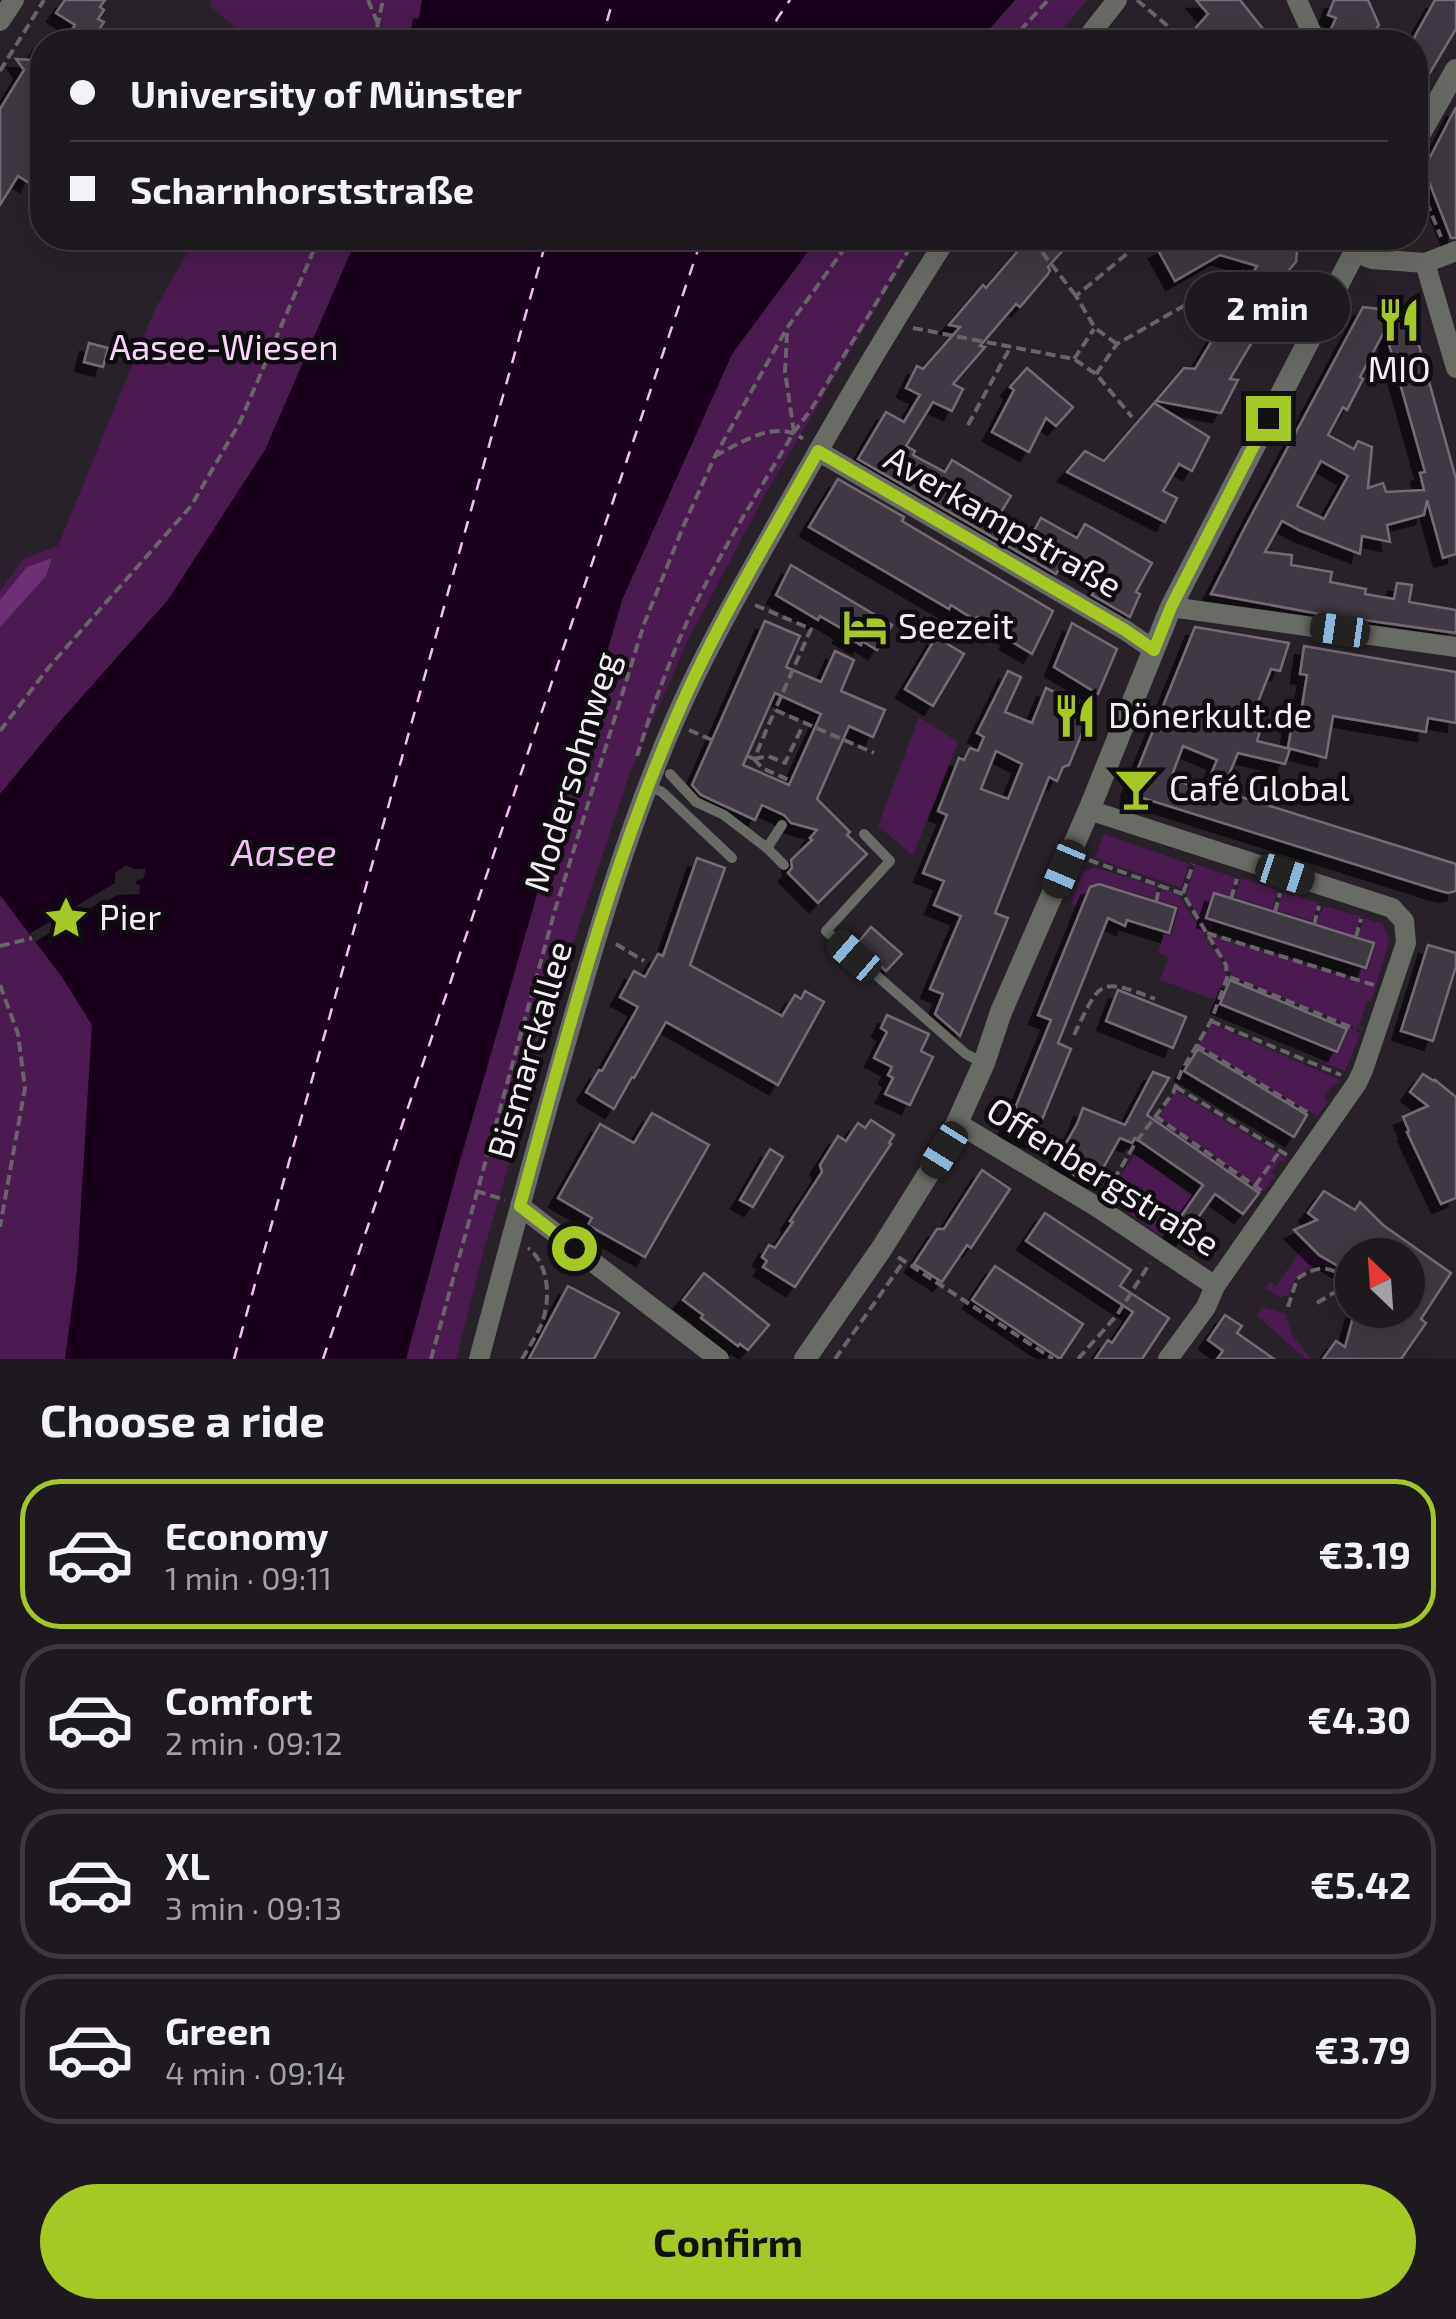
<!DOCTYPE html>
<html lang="en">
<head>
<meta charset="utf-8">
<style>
	body { margin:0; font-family:"Exo 2",sans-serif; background:#262228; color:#f1f3f6; height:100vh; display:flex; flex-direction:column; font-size:38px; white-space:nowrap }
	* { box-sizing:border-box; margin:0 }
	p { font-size:32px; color:#a1a0a4 }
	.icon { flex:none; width:55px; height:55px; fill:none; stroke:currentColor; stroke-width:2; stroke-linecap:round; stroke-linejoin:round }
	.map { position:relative; height:1359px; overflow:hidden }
	.panel { display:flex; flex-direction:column; background:#1e191f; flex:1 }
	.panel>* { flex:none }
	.hud { position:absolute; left:30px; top:30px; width:1398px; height:220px; border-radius:40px; box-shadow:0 10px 40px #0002,0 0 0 2px #3c383d; display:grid; align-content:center; height:220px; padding:0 40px; background:#1e191f }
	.needle { width:65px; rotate:335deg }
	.buttons { position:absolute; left:1335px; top:1238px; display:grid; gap:20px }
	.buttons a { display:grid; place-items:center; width:90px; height:90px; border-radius:50%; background:#1e191f; box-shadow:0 10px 40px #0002,0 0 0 2px #3c383d; font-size:50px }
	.end { position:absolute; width:45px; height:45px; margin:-22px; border:12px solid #a4c824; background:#111; box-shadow:0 0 0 5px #111 }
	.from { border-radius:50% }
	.bubble { position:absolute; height:70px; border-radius:35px; background:#1e191f; box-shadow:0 10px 40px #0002,0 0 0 2px #3c383d; font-size:32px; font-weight:700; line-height:70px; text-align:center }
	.car { position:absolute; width:30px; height:60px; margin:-30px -15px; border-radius:12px; box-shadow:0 0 8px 2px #0007; background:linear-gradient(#222 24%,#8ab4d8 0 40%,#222 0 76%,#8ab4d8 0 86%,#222 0) }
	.hud b { display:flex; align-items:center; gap:35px; height:95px; font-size:38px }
	.hud b+b { border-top:2px solid #3c383d }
	.hud i { width:25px; height:25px; background:#f1f3f6 }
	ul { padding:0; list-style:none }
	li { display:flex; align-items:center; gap:30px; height:150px; margin:0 20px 15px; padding:0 20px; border:5px solid #3c383d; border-radius:40px }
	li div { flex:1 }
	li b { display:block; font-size:38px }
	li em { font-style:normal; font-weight:700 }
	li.on { border-color:#a4c824 }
	li>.icon { width:90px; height:90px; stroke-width:1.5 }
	h2 { padding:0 40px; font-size:45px; line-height:120px }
	.primary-button { display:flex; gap:20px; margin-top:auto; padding:20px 40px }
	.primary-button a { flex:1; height:115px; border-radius:60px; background:#a4c824; color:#111; font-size:40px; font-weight:700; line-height:115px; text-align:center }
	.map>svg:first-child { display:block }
</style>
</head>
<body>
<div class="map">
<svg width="1456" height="1359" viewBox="0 0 1456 1359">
	<defs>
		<filter id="shadow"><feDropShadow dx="-9" dy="9" stdDeviation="0" flood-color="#0009"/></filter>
	</defs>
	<rect width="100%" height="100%" fill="#282129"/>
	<!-- green -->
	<g fill="#4b1a50">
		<path d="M211,0h211l-3,19h-6l-4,23h-157l-43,-37z"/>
		<path d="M1015,0h72l-35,42h-74z"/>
		<path d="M196,238h161l-92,212 -97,150 -106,119 -62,75v-203l23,-32 35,-13 97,-237z"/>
		<path d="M818,238h100l-151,253 -80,151 -58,133 -54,162 -91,313 -28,109h-50l51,-188 165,-571 110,-246z"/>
		<path d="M919,717l39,25 -45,113 -35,-29z"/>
		<path d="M1104,834l85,30 -8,24 -86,-30z"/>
		<path d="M1195,864l42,14 -6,19 -18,-5 -9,26 8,4 -1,11 -2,-1 -23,-36z"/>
		<path d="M1094,867l64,20 -4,12 -55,-17 -10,4 -9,21 -9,-3 12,-32z"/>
		<path d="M1241,878l37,12 -6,19 -37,-12z"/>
		<path d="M1162,889l16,5 45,70 3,11 -10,25 -56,-20 9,-23 -11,-4 6,-19 7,2 8,-29 -21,-7z"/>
		<path d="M1283,892l11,5 1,-2 23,8 -6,18 -35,-11z"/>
		<path d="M0,895l62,82 30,48 -15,245 -12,89h-65z"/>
		<path d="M1323,906l38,10 -6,20 -38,-12z"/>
		<path d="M1364,918l19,6 6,18 -18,60 -4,-1 -8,25 4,2 -1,2 -130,-54 -22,-42 144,46 4,-12 10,2 8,-27 -18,-7z"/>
		<path d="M1212,1024l128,56 -3,5 -4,-1 -9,14 4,4 -11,14 -119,-71z"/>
		<path d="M1349,1028l12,5 -16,38 -20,-8 5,-11 8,3z"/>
		<path d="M1176,1091l110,67 -2,4 -4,-1 -9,12 4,3 -11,15 -106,-75z"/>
		<path d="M1135,1154l58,43 -30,40 -57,-40z"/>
		<path d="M1304,1246l29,20c-23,-4 -40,7 -44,29l-9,3 -15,-10 5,-6 6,4z"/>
		<path d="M1262,1307l24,7 6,21 19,24h-5l-49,-43z"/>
	</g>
	<!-- forest -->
	<path fill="#6e3074" d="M52,558l-6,18 -46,51v-27l27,-33z"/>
	<!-- water -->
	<g fill="#18001b">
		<path d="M422,0h593l-37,42h-569l4,-24 6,1z"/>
		<path d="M357,238h461l-86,116 -110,246 -165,571 -51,188h-341l12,-89 15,-245 -30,-48 -62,-82v-101l62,-75 106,-119 97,-150z"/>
	</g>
	<!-- pier -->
	<path fill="#282129" d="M126,865l8,4h12l-3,10 -6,1 -2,4 5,1 -1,9 -21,1 -11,6 -3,-1 -69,42 -6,-8 86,-51v-10z"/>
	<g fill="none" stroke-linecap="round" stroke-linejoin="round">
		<!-- ferry -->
		<g stroke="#f5c0f9" stroke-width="2.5" stroke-dasharray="12 10" stroke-linecap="butt">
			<path d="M601,42l12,-42"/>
			<path d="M768,42l9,-23 13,-19"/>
			<path d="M234,1359l313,-1121"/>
			<path d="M323,1359l379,-1121"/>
		</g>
	</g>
	<!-- building -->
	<g fill="#413942" stroke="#756b75" stroke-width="2.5" fill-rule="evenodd" filter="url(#shadow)">
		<path d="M65,0h40l-5,7 4,3 -6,9 6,3 -13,20h-27l11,-17 -19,-12z"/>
		<path d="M1196,0h44l24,30 17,12h-98l25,-28z"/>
		<path d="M1334,0h34l11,25 -14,17h-29l-6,-11 6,-13 -8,-3z"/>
		<path d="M1435,0h21v29l-41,69v-62z"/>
		<path d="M42,42v100l-6,12 5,3 -12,26 -11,-7 -18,29v-96l24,-39 -8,-11 15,1z"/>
		<path d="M1456,107v131h-5l-27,-69z"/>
		<path d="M1029,238h45l-26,29 2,3 -2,4 -28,33 -4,-3 -36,42 5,1 -32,37 10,5 -11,22 -19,-9 -27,44 9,5 -2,4 32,17 7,-12 59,36 -13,21 33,19 10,-18 36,20 8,-14 67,39 -16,29 4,2 -10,23 -38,-22 9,-15 -37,-20 -8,14 -198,-115 28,-47 18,10 16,-27 -14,-7 11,-22 6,3 37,-42 -11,-2 34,-40 3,3z"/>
		<path d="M1181,238h82l28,5 6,8 -1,11 -14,16 7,2 -59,99 8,1 -17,33 -65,-12 28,-33 11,1 62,-103 -37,-11 -45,26 -17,-31z"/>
		<path d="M1363,307l47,6 46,166v75l-13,4 -16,-58 -3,15 -37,10 3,17 -28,-6 -2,18 -59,-23 -19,-10 -17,31 27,3 -1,10 41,7 -2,10 36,7 -1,5 29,5 3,-16 15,2 -3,17 47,8v23l-142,-20 -103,-19 33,-65zM1385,330l40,142 -5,1 4,17 -38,2 -3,-9 -15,5 4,-41 -14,-6 -4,8 -26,-14 15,-28 4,3 16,-31 -3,-2zM1321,461l27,15 -24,43 -27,-13z"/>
		<path d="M89,343l19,5 -5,19 -19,-5z"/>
		<path d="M1027,368l46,39 -17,19 -10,-8 -17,34 -37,-20 22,-42 -4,-3z"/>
		<path d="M1154,403l55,34 -17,34 -13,-7 -16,27 14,7 -12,24 -98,-50 18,-21 19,10z"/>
		<path d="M838,479l66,38 -2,4 151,90 -21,43 -23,-14 2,-4 -34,-19 -2,3 -24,-15 -2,4 -140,-82z"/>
		<path d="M791,565l101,60 -15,25 -15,-9 -1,4 -19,-11 2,-4 -24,-14 -2,4 -42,-25z"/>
		<path d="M765,621l35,15 -14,31 35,15 14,-31 19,9 -13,31 44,19 -12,27 -24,-11 -32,73 33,33 -3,3 20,19 -49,49 -30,-30 4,-5 -1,-8 21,-20 -2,-2 7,-8 -26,-7 -7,-8 -22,-10 -7,15 -54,-25 -9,-10zM775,693l46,21 -32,71 -46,-20z"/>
		<path d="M1072,623l45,26 -19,45 -44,-27z"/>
		<path d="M1195,627l94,16 -9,28 -9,-2 -20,51 11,4 -5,17 33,8 -5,15 -47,-11 -16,38 234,73v27l-8,2 -11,-3 -304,-95 -3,-7zM1183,746l34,14 -13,31 -33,-13z"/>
		<path d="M936,637l28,17 -31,52 -28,-17z"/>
		<path d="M1304,646l152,26v51l-28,-5 -2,14 -93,-16 -7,42 -38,-10 4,-24 7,1 8,-50 -7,-1z"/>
		<path d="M1008,671l13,6 -16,35 27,11 14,-35 46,21 -23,56 -6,2 -6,14 -8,-4 -30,75 -24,61 13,5 -48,118 -25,-22 8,-20 -13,-5 31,-73 -27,-11 10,-24 -21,-8 24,-58 -9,-4 21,-53 5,2 6,-12 8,3 6,-14 -7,-4zM996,751l26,13 -14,35 -27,-10z"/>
		<path d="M697,858l28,10 -35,97 92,51 13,-21 6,4 4,-8 19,11 -46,83 -112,-63 -32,56 -2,-1 -18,32 -28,-17 13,-22 3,1 36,-64 -18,-10 14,-26 11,6 13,-23 5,2z"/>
		<path d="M1099,884l77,24 -7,25 -42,-13 -2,6 -17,-8 -50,125 13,6 -37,90 -27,-11 44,-108 -13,-5 52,-128z"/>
		<path d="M1214,893l160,50 -8,25 -160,-50z"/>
		<path d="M871,927l31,27 -16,17 -30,-26z"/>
		<path d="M1428,945l28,8v13l-23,75 -32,-10z"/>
		<path d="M1230,980l117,49 -10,23 -117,-48z"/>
		<path d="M1118,990l68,27 -13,31 -67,-27z"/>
		<path d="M887,1015l42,19 -8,17 12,6 -23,48 -25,-11 8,-16 -5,-3 4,-8 -18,-9 13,-26 -6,-4z"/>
		<path d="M1198,1049l109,66 -13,22 -110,-66z"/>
		<path d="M1153,1072l16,6 -22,37 112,78 -16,21 -28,-20 -31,43 -12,-8 31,-44 -68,-47 -3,5 -12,-5 -26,46 -15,-8 -2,1 -22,-15 22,-38 6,-16 42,17z"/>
		<path d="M1423,1074l11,7 1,-1 21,17v101l-15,6 -34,-72 2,-1 -6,-14 25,-11 -18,-14z"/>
		<path d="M652,1113l57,32 -64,112 -57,-32 4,-7 -34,-20 42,-74 34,19z"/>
		<path d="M871,1120l23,15 -5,8 2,1 -96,143 -32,-20 4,-6 -5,-4 7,-12 6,3 18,-26 -3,-1 32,-49 -2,-7 18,-29 8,5 12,-18 7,5z"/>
		<path d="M770,1149l13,8 -30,50 -13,-7z"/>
		<path d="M982,1170l28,19 -39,59 -4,-3 -25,37 -28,-18 23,-35h7z"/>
		<path d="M1324,1191l31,19 5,-8 23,23 68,48 -30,46 5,4 -25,36h-78l13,-18 9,6 10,-37h53v-55h-56v19l-33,-19 -25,-25 23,-10 -9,-7z"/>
		<path d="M1045,1213l86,57 -11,16 49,32 -27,41h-47l13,-19 4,3 21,-31 -107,-71z"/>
		<path d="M995,1266l88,58 -23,35 -88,-59z"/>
		<path d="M704,1273l65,52 -21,25 -8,-6 -2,2 -37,-28 2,-3 -20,-15z"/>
		<path d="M568,1286l51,27 -25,46h-65z"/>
		<path d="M1225,1315l17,11 -5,7 37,26h-57l6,-8 -15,-11z"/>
	</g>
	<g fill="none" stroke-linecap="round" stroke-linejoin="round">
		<!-- path -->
		<g stroke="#69636a" stroke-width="4" stroke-dasharray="10 5" stroke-linecap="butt">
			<path d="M368,0l10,24"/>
			<path d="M1137,0l39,33"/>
			<path d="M374,42l9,-42"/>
			<path d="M1010,42l38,-42"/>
			<path d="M0,71l44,-71"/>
			<path d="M1415,174l26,63"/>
			<path d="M1031,238l8,10"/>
			<path d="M1319,238l18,8"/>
			<path d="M1042,252l34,44"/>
			<path d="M913,328l161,31 22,15 36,43"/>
			<path d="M787,333l-2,39 9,60"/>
			<path d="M1117,344l-22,-16 -19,-32 70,-58"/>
			<path d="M1074,359l20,-30"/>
			<path d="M1096,374l21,-30 128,-73"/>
			<path d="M968,425l43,-79"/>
			<path d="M715,456c25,-13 62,-38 88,-17"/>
			<path d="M755,605l56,24 -36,81 99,43"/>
			<path d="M689,730l23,10"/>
			<path d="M0,731l49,-64 142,-161 49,-84 79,-184"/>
			<path d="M637,756c15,-48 36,-106 58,-151 29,-59 65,-116 99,-173l16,-21 106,-173"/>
			<path d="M747,756l7,3 21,-49"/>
			<path d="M754,759l14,-3 17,7 18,-38"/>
			<path d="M754,759l8,9 29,13"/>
			<path d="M1089,860l94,34"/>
			<path d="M1231,899l6,-20"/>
			<path d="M1156,902l4,-17"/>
			<path d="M1275,912l5,-19"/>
			<path d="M1314,925l5,-19"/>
			<path d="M1207,933l167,52"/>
			<path d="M1356,937l5,-18"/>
			<path d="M616,944l28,17"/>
			<path d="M0,946l32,-8"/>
			<path d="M1230,977l125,52"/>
			<path d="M0,985l18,49 7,54 -25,139"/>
			<path d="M1211,1021l130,54"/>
			<path d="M1074,1035c26,-53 23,-59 81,-36"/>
			<path d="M1196,1045l114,69"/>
			<path d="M1176,1087l111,68"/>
			<path d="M1155,1116l107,75"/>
			<path d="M1255,1186l25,-35"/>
			<path d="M476,1191l29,9"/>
			<path d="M1106,1193l30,-51 37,-49 8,-21 30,-51 16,-43 -1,-13 -43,-71 10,-30"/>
			<path d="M898,1257l155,102"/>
			<path d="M1317,1303l18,-11 17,4"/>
			<path d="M1288,1307l9,-28c20,-15 41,-15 53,9l-3,7"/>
			<path d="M431,1359l124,-449 89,-286 39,-97 32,-71 72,-128 65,-90"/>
			<path d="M522,1359c7,-12 15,-24 20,-36 9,-25 7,-59 -14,-75"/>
			<path d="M835,1359l69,-98"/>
			<path d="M1078,1359l39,-44 33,-52"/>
		</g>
		<!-- service -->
		<g stroke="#696b65" stroke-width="10">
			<path d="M670,774l26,28 28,13 43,33 17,17"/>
			<path d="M649,786l13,6 70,66"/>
			<path d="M864,834l26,27 -64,70 140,123 17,9"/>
			<path d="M767,848l15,-23"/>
		</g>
		<!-- minor -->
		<g stroke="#696b65" stroke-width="20">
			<path d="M1297,0l19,42"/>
			<path d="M0,21l14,-21"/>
			<path d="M1084,42l33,-42"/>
			<path d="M1354,252l18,7 53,4 31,-12"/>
			<path d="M1425,263l31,105"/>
			<path d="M818,451l307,179 29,20"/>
			<path d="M1171,607l285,40"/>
			<path d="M957,1123l140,84 118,79 142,-203 6,-13 43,-127 -2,-22 -12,-13 -303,-98"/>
			<path d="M520,1206l199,153"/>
			<path d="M479,1359c28,-105 56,-209 86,-313 31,-109 63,-218 108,-322 31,-72 70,-139 108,-207 53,-95 107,-188 166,-279"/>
			<path d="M1168,1359l38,-52 9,-21"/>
		</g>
		<!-- tertiary -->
		<g stroke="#696b65" stroke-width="22">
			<path d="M1415,142l41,-72"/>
			<path d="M805,1359l77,-111 62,-99 13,-26 27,-60 17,-51 88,-202 82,-203 191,-369"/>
		</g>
	</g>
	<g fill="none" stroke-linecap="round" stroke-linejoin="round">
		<!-- route -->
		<path stroke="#a4c824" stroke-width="12" d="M574,1248l-54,-42c44,-161 86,-325 152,-479 40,-96 95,-185 146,-276l307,179 29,20 17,-43 97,-189"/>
	</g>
	<!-- icons -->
	<defs>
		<g id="restaurant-bare" transform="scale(3.45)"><path d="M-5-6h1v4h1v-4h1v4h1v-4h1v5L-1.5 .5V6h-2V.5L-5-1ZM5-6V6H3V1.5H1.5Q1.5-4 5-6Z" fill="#a4c824" stroke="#0f0c0f" stroke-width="2.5" paint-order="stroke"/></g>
		<g id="hotel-bare" transform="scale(3.45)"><path d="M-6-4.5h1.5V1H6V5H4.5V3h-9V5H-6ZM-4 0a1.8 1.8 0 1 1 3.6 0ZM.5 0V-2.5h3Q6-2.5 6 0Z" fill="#a4c824" stroke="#0f0c0f" stroke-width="2.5" paint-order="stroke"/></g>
		<g id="bar-bare" transform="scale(3.45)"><path d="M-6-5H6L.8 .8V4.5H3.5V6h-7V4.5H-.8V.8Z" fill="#a4c824" stroke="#0f0c0f" stroke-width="2.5" paint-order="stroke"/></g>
		<g id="sight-bare" transform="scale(3.45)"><path d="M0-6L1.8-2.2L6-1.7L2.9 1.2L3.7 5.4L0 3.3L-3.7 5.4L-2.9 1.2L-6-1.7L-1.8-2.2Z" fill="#a4c824" stroke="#0f0c0f" stroke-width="2.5" paint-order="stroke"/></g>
	</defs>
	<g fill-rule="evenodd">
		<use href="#restaurant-bare" x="1399" y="320"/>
		<use href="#hotel-bare" x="865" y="627"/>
		<use href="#restaurant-bare" x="1075" y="716"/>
		<use href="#bar-bare" x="1136" y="789"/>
		<use href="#sight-bare" x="66" y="918"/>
	</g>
	<g text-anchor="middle" stroke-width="9" stroke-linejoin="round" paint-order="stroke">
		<!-- park labels -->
		<g font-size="35" fill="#fad6fc" stroke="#0f0c0f">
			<text x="224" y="360">Aasee-Wiesen</text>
		</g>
		<!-- poi labels -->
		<g font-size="35" fill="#f4eff5" stroke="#0f0c0f" text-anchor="start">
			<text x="1399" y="382" text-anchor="middle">MIO</text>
			<text x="898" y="639">Seezeit</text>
			<text x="1108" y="728">Dönerkult.de</text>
			<text x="1169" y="801">Café Global</text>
			<text x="99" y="930">Pier</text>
		</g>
		<!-- street labels -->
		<g font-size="35" fill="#f4eff5" stroke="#0f0c0f">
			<text transform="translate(1003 522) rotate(30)" y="12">Averkampstraße</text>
			<text transform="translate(572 772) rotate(-73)" y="12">Modersohnweg</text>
			<text transform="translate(530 1050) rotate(-74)" y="12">Bismarckallee</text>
			<text transform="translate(1103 1177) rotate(32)" y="12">Offenbergstraße</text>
		</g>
		<!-- water labels -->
		<g font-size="38" font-style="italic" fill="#f5c0f9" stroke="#0f0c0f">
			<text x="284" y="866">Aasee</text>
		</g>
	</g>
</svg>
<div class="buttons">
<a><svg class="needle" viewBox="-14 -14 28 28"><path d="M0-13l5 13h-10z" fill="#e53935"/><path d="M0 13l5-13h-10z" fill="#a1a0a4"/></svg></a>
</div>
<i class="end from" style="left:574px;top:1248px"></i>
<i class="end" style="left:1268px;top:418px"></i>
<div class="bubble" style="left:1185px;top:272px;width:165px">2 min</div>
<i class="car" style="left:1340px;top:630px;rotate:278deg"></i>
<i class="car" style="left:1064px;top:869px;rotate:203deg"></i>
<i class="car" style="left:1285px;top:874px;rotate:108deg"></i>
<i class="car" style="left:854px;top:956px;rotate:311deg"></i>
<i class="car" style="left:944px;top:1150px;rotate:212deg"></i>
<div class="hud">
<b><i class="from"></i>University of Münster</b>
<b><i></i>Scharnhorststraße</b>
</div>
</div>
<section class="panel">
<h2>Choose a ride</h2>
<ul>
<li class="on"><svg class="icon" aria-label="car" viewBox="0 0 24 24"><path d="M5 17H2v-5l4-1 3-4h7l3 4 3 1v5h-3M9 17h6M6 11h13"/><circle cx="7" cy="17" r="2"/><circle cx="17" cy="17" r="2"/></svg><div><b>Economy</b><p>1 min · 09:11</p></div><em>€3.19</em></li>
<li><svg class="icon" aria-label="car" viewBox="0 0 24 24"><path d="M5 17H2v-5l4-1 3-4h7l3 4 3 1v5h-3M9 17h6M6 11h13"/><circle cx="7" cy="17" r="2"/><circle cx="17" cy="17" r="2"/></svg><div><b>Comfort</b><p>2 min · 09:12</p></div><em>€4.30</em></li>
<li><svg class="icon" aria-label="car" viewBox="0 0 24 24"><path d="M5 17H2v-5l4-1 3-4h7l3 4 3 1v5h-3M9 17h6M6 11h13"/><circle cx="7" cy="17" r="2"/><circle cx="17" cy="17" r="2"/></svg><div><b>XL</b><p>3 min · 09:13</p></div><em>€5.42</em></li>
<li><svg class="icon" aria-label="car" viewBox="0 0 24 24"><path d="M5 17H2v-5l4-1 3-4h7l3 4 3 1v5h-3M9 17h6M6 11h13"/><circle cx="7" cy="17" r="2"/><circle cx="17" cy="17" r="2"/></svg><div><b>Green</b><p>4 min · 09:14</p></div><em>€3.79</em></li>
</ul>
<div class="primary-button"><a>Confirm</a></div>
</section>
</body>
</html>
